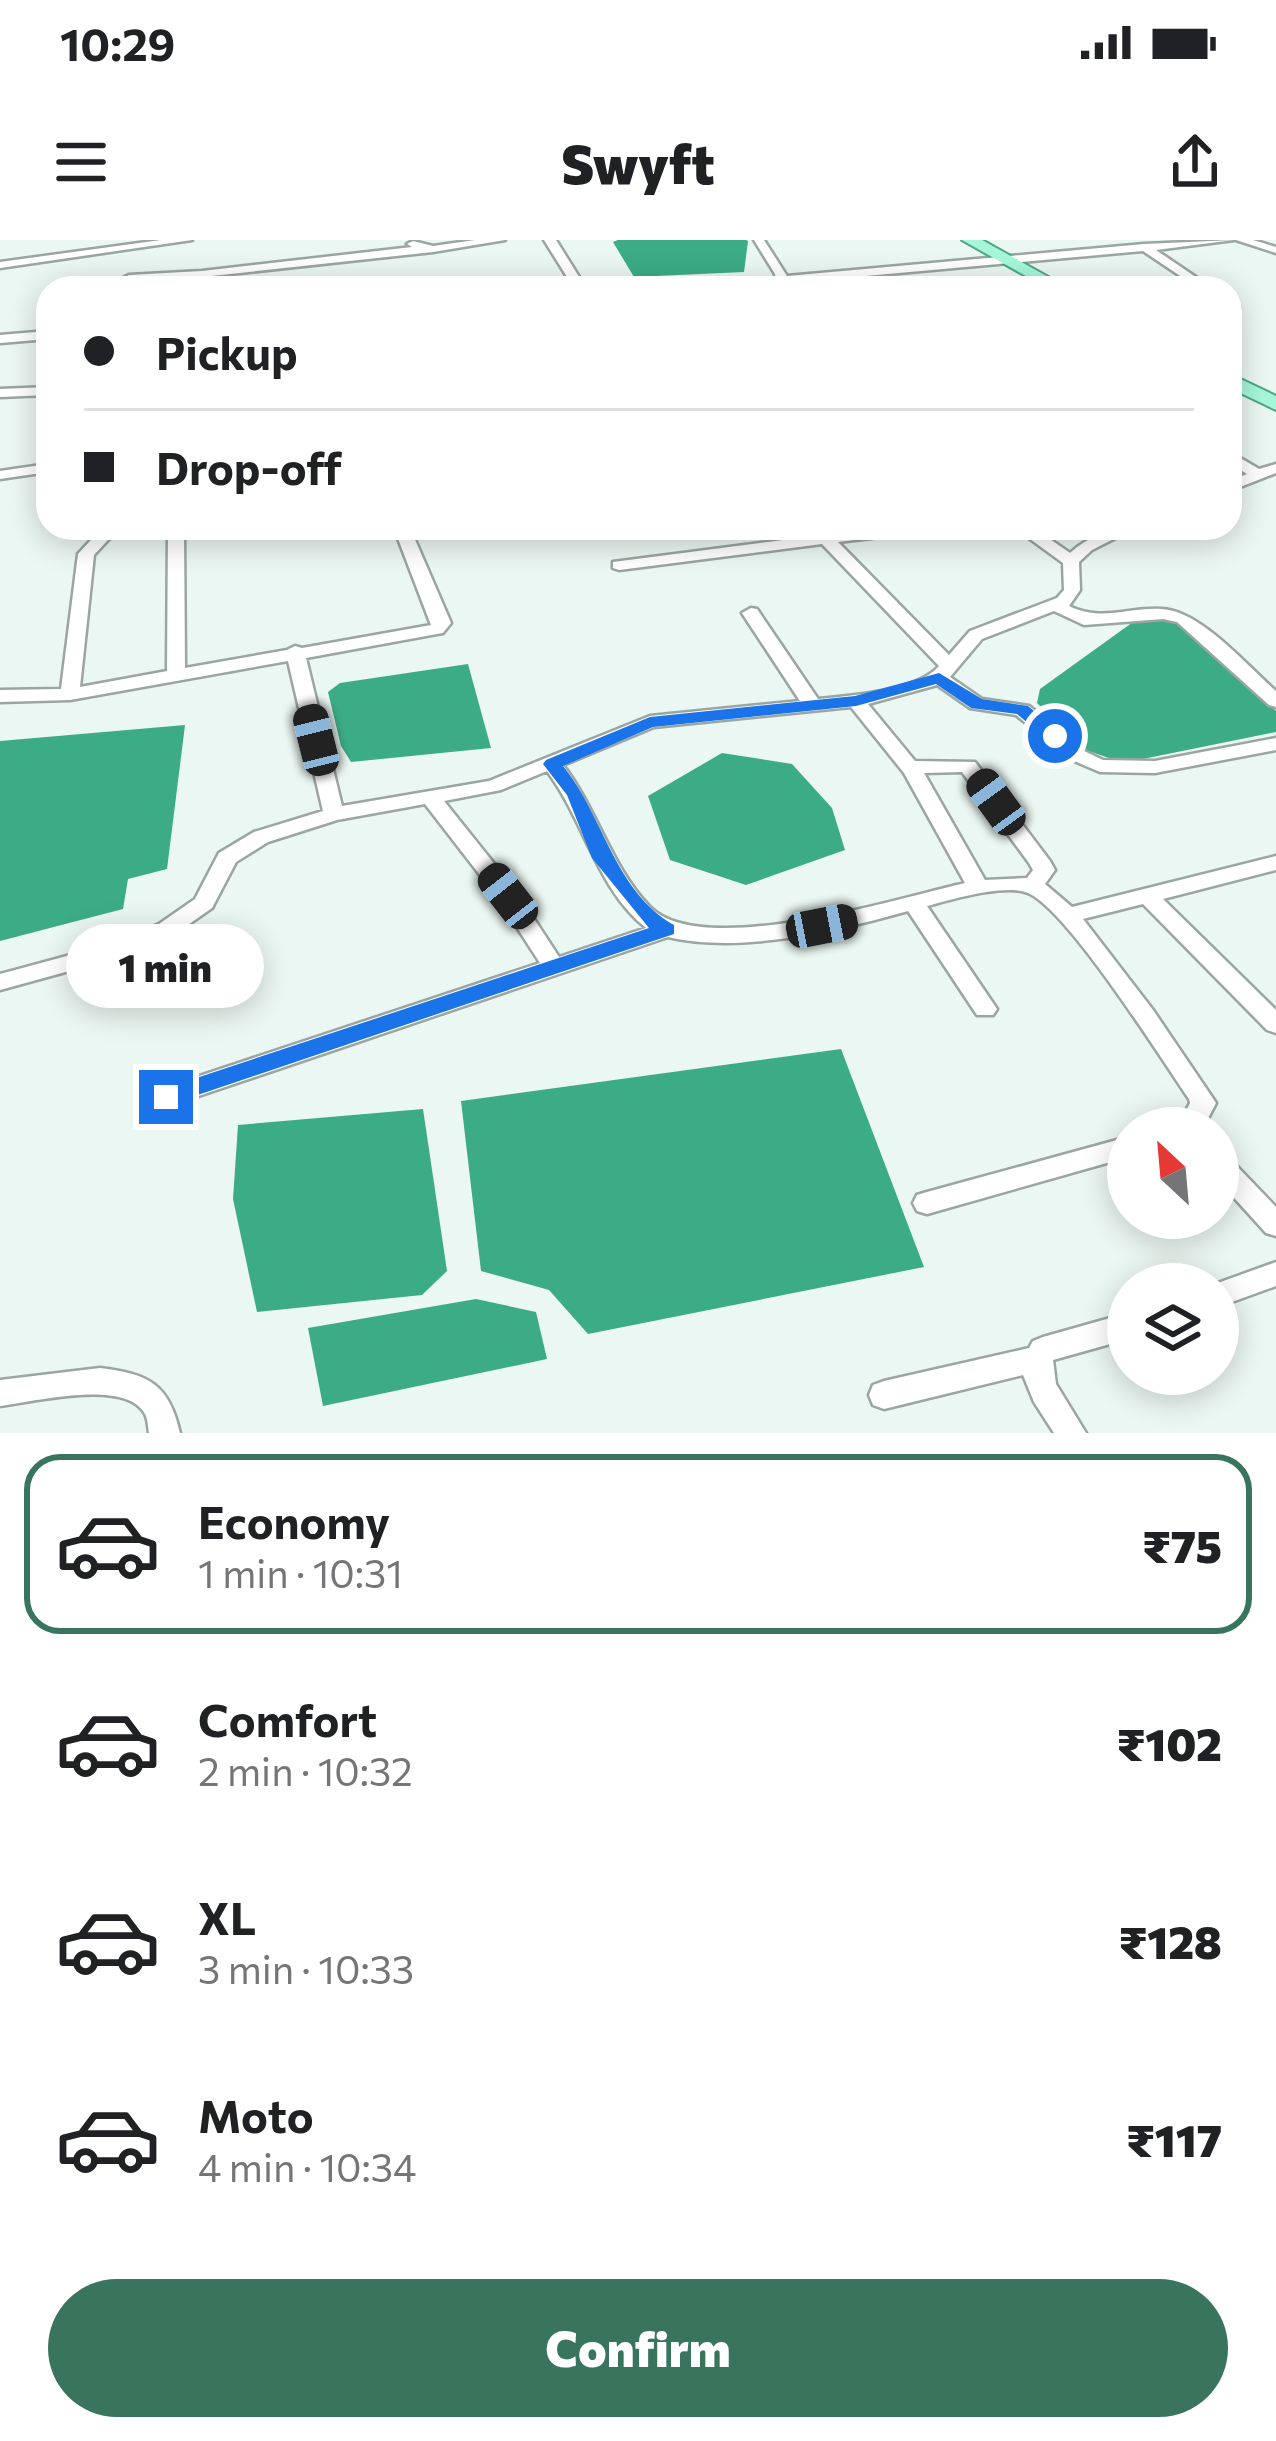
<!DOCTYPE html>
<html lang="en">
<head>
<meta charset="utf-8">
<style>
	body { margin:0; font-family:Commissioner,sans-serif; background:#f6f6f6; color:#202124; height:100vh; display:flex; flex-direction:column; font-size:45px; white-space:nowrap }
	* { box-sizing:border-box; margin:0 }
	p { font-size:39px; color:#757577 }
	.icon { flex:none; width:66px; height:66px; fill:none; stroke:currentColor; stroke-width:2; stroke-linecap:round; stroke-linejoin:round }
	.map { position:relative; height:1193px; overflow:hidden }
	.panel { display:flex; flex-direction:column; background:#fff; flex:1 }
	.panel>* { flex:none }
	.guide { position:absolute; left:36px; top:36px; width:1206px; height:264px; border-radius:36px; box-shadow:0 6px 30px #0003; display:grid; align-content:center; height:264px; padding:0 48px; background:#fff }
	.needle { width:78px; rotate:334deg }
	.buttons { position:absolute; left:1107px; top:867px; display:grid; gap:24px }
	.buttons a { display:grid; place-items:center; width:132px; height:132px; border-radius:50%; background:#fff; box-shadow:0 6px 30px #0003; font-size:60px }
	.end { position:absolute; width:54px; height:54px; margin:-27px; border:15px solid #1a73e8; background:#fff; box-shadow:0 0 0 6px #fff }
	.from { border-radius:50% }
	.bubble { position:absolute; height:84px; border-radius:42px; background:#fff; box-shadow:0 6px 30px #0003; font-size:39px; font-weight:800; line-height:84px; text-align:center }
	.car { position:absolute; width:36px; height:72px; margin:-36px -18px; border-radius:15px; box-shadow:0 0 9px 3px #0007; background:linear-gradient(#222 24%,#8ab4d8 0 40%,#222 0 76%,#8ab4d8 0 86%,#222 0) }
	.guide b { display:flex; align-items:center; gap:42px; height:114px; font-size:45px }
	.guide b+b { border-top:3px solid #e0e0e0 }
	.guide i { width:30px; height:30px; background:#202124 }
	ul { padding:21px 0 0; list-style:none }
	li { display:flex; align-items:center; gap:36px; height:180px; margin:0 24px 18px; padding:0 24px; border:6px solid transparent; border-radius:36px }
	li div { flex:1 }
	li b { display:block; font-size:45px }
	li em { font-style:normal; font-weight:800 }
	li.selected { border-color:#39745d }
	li>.icon { width:108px; height:108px; stroke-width:1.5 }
	.action { display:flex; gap:24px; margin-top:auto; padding:24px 48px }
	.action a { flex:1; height:138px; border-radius:72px; background:#39745d; color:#fff; font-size:48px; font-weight:800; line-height:138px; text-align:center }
	.status { display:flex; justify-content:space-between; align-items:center; height:84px; padding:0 60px; background:#fff; direction:ltr }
	.status svg { height:33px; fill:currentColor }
	header { display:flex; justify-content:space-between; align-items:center; height:156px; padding:0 48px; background:#fff; font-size:54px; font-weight:800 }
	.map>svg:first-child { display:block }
</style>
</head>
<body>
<div class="status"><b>10:29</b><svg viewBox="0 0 49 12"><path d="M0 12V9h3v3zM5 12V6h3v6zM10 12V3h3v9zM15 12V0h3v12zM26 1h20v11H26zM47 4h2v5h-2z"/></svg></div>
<header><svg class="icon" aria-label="menu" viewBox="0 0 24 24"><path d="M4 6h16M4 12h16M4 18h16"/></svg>Swyft<svg class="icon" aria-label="share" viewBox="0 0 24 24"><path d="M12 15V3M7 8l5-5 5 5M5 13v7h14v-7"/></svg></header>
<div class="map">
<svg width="1276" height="1193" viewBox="0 0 1276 1193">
	<rect width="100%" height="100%" fill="#ebf7f2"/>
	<!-- water -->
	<g fill="#3cac86">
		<path d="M618,0h128l2,1 -4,31 -110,5 -21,-35z"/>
		<path d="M1140,377l34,1 102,93v21l-153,31 -40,-14 -46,-46 3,-14z"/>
		<path d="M468,424l23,84 -140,14 -10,-16 -13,-54 12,-9z"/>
		<path d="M185,485l-18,144 -39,10 -5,30 -123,32v-200z"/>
		<path d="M722,513l70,11 40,44 13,42 -99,35 -76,-25 -22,-64z"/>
		<path d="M841,809l83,218 -336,67 -39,-44 -68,-19 -20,-170z"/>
		<path d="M423,869l24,162 -25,24 -165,17 -24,-113 5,-74z"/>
		<path d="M476,1059l60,13 11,47 -224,47 -15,-78z"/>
	</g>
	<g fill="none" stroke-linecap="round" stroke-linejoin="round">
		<!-- street casing -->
		<g stroke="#9ba6a1" stroke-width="5">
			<g id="street">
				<path d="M161,0h31l-192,28v-6z"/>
				<path d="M475,0h30l-72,12 -231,25 -73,4 -6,-3 6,-3 73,-4 210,-24 -5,-3 6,-3 20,5z"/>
				<path d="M544,0h12l30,48h-12z"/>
				<path d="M754,0h10l23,36 357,-32 90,-4 -78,10 56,38h-14l-55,-37 -355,32 1,5h-57l6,-4 38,-2 -1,-8z"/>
				<path d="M1236,0h17l23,7v6z"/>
				<path d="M929,41l9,7h-13l-2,-3z"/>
				<path d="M1230,62l9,4v6l-9,-1z"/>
				<path d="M48,91v8l-48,4v-8z"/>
				<path d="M48,147v8l-48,2v-8z"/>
				<path d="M1230,212l29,17 17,-5v9l-46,18v-10l17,-7 -17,-11z"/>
				<path d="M48,224v8l-48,7v-8z"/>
				<path d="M102,288h17l-25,27 -14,132 87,-16 1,-143h16l1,140 102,-18 8,-4 7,2 129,-23 -37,-97h16l41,95 -8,10 -6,1 -131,24 36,148 147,-25 161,-65 150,-15 -58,-88 9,-5 6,1 61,90c31,-3 100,-8 121,-33l-117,-122 -203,26 -6,-2v-6l201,-26 8,-6c14,5 77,-2 99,-2l-8,5 -75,9 111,113 21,-24 87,-33 7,-8 -1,-27 -48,-35h19l36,25c19,-17 40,-25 65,-25l-43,22 -13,12 1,28 -11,16c32,16 59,1 93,3 39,2 85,57 114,82v16l-7,-2 -92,-83 -14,-3 -79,6 -30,-14 -72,28 -32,38 32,22 47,7 57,46 17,8 52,1 121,-23v12l-121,23 -55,-1 -28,-12 -56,-45 -46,-7 -33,-23 -69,19 47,57 60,1 75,99 5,9 -10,14 27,23 204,-51v14l-113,29 113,111v23l-9,-3 -124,-126 -60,15 70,91 63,93 -13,25h-26l13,-25 -1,-4c-29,-42 -121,-189 -161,-206 -22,-10 -78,7 -101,13l70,103 -4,6h-16l-69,-104c-71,20 -167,43 -240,26l-493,167 -9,2 -9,-2 -4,-7 4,-7 383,-127 -40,-62 -75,-97 -88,16 -69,22 -32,20 -24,46 -37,26 -44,20 -131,36v-16l115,-31 44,-19 36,-25 24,-46 35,-21 69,-21 -35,-150 -218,39 -70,2v-12l61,-1 17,-135zM851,467l53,66 61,110c-66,15 -263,77 -315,24 -39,-40 -53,-98 -87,-142l91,-38zM547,531c37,49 50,118 99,157l-87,29 -43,-66 -72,-90 57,-11zM962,532l67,91 4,7 -6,8 -42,2 -61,-107z"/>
				<path d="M1128,897v20l-201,57 -10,-3 -4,-8 4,-8 10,-3z"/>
				<path d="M1218,913l9,3 49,51v29l-10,-3 -48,-53z"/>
				<path d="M1276,1022v24l-58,21v-23h-3z"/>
				<path d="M1128,1073v26l-75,21 3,24 30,49h-32l-20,-31 -11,-27 -139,34 -11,-4 -4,-10 4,-10 11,-4 145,-33 4,-7 10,-4z"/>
				<path d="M100,1128c49,6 69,16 80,65h-31c-1,-6 -1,-13 -4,-19 -19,-36 -112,-12 -145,-8v-26z"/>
			</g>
		</g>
		<!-- primary casing -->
		<g stroke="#4ea787" stroke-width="4">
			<g id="primary">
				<path d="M962,0h20l86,48h-21z"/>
				<path d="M1230,134l46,22v14l-46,-22z"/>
			</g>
		</g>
		<!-- street -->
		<use href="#street" fill="#fff" fill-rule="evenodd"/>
		<!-- primary -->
		<use href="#primary" fill="#a6f7da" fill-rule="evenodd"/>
	</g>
	<!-- route -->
	<path fill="#1a73e8" d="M939,433l43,26 46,7 36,30 -16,4 -31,-26 -46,-6 -35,-24 -80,22 -203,21 -90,39c41,50 51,125 111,159v9l-500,169 -8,3 -12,-9 3,-6 492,-163 -57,-70 -25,-63 -24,-31 3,-4 104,-43 205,-21z"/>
</svg>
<div class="buttons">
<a><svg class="needle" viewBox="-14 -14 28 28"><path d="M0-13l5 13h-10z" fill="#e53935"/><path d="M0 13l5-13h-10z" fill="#757577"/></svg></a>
<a><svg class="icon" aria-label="layers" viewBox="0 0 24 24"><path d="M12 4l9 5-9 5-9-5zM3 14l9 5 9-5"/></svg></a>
</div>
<i class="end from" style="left:1055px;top:496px"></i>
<i class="end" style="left:166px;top:857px"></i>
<div class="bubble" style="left:66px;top:684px;width:198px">1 min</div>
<i class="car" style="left:316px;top:500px;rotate:346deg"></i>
<i class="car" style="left:996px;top:562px;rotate:324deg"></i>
<i class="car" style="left:508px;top:656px;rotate:322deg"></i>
<i class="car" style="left:822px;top:686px;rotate:79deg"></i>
<div class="guide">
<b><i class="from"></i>Pickup</b>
<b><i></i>Drop-off</b>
</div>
</div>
<section class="panel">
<ul>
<li class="selected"><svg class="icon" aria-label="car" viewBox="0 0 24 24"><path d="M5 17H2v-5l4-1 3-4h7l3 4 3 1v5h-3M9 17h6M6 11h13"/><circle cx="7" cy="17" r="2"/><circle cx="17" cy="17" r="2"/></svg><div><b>Economy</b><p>1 min · 10:31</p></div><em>₹75</em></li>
<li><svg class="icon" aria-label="car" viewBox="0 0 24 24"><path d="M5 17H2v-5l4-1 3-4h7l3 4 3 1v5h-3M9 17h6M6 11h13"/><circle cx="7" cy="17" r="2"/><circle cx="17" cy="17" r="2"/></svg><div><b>Comfort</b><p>2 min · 10:32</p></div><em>₹102</em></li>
<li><svg class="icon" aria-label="car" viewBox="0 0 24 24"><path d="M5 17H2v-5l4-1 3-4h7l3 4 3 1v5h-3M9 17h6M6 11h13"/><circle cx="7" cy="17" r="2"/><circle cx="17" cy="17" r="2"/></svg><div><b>XL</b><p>3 min · 10:33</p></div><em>₹128</em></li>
<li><svg class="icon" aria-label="car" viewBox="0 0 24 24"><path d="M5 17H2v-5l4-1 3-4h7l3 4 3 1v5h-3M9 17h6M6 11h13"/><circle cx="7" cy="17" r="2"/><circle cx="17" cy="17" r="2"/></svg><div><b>Moto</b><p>4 min · 10:34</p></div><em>₹117</em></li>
</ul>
<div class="action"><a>Confirm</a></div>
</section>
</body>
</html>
